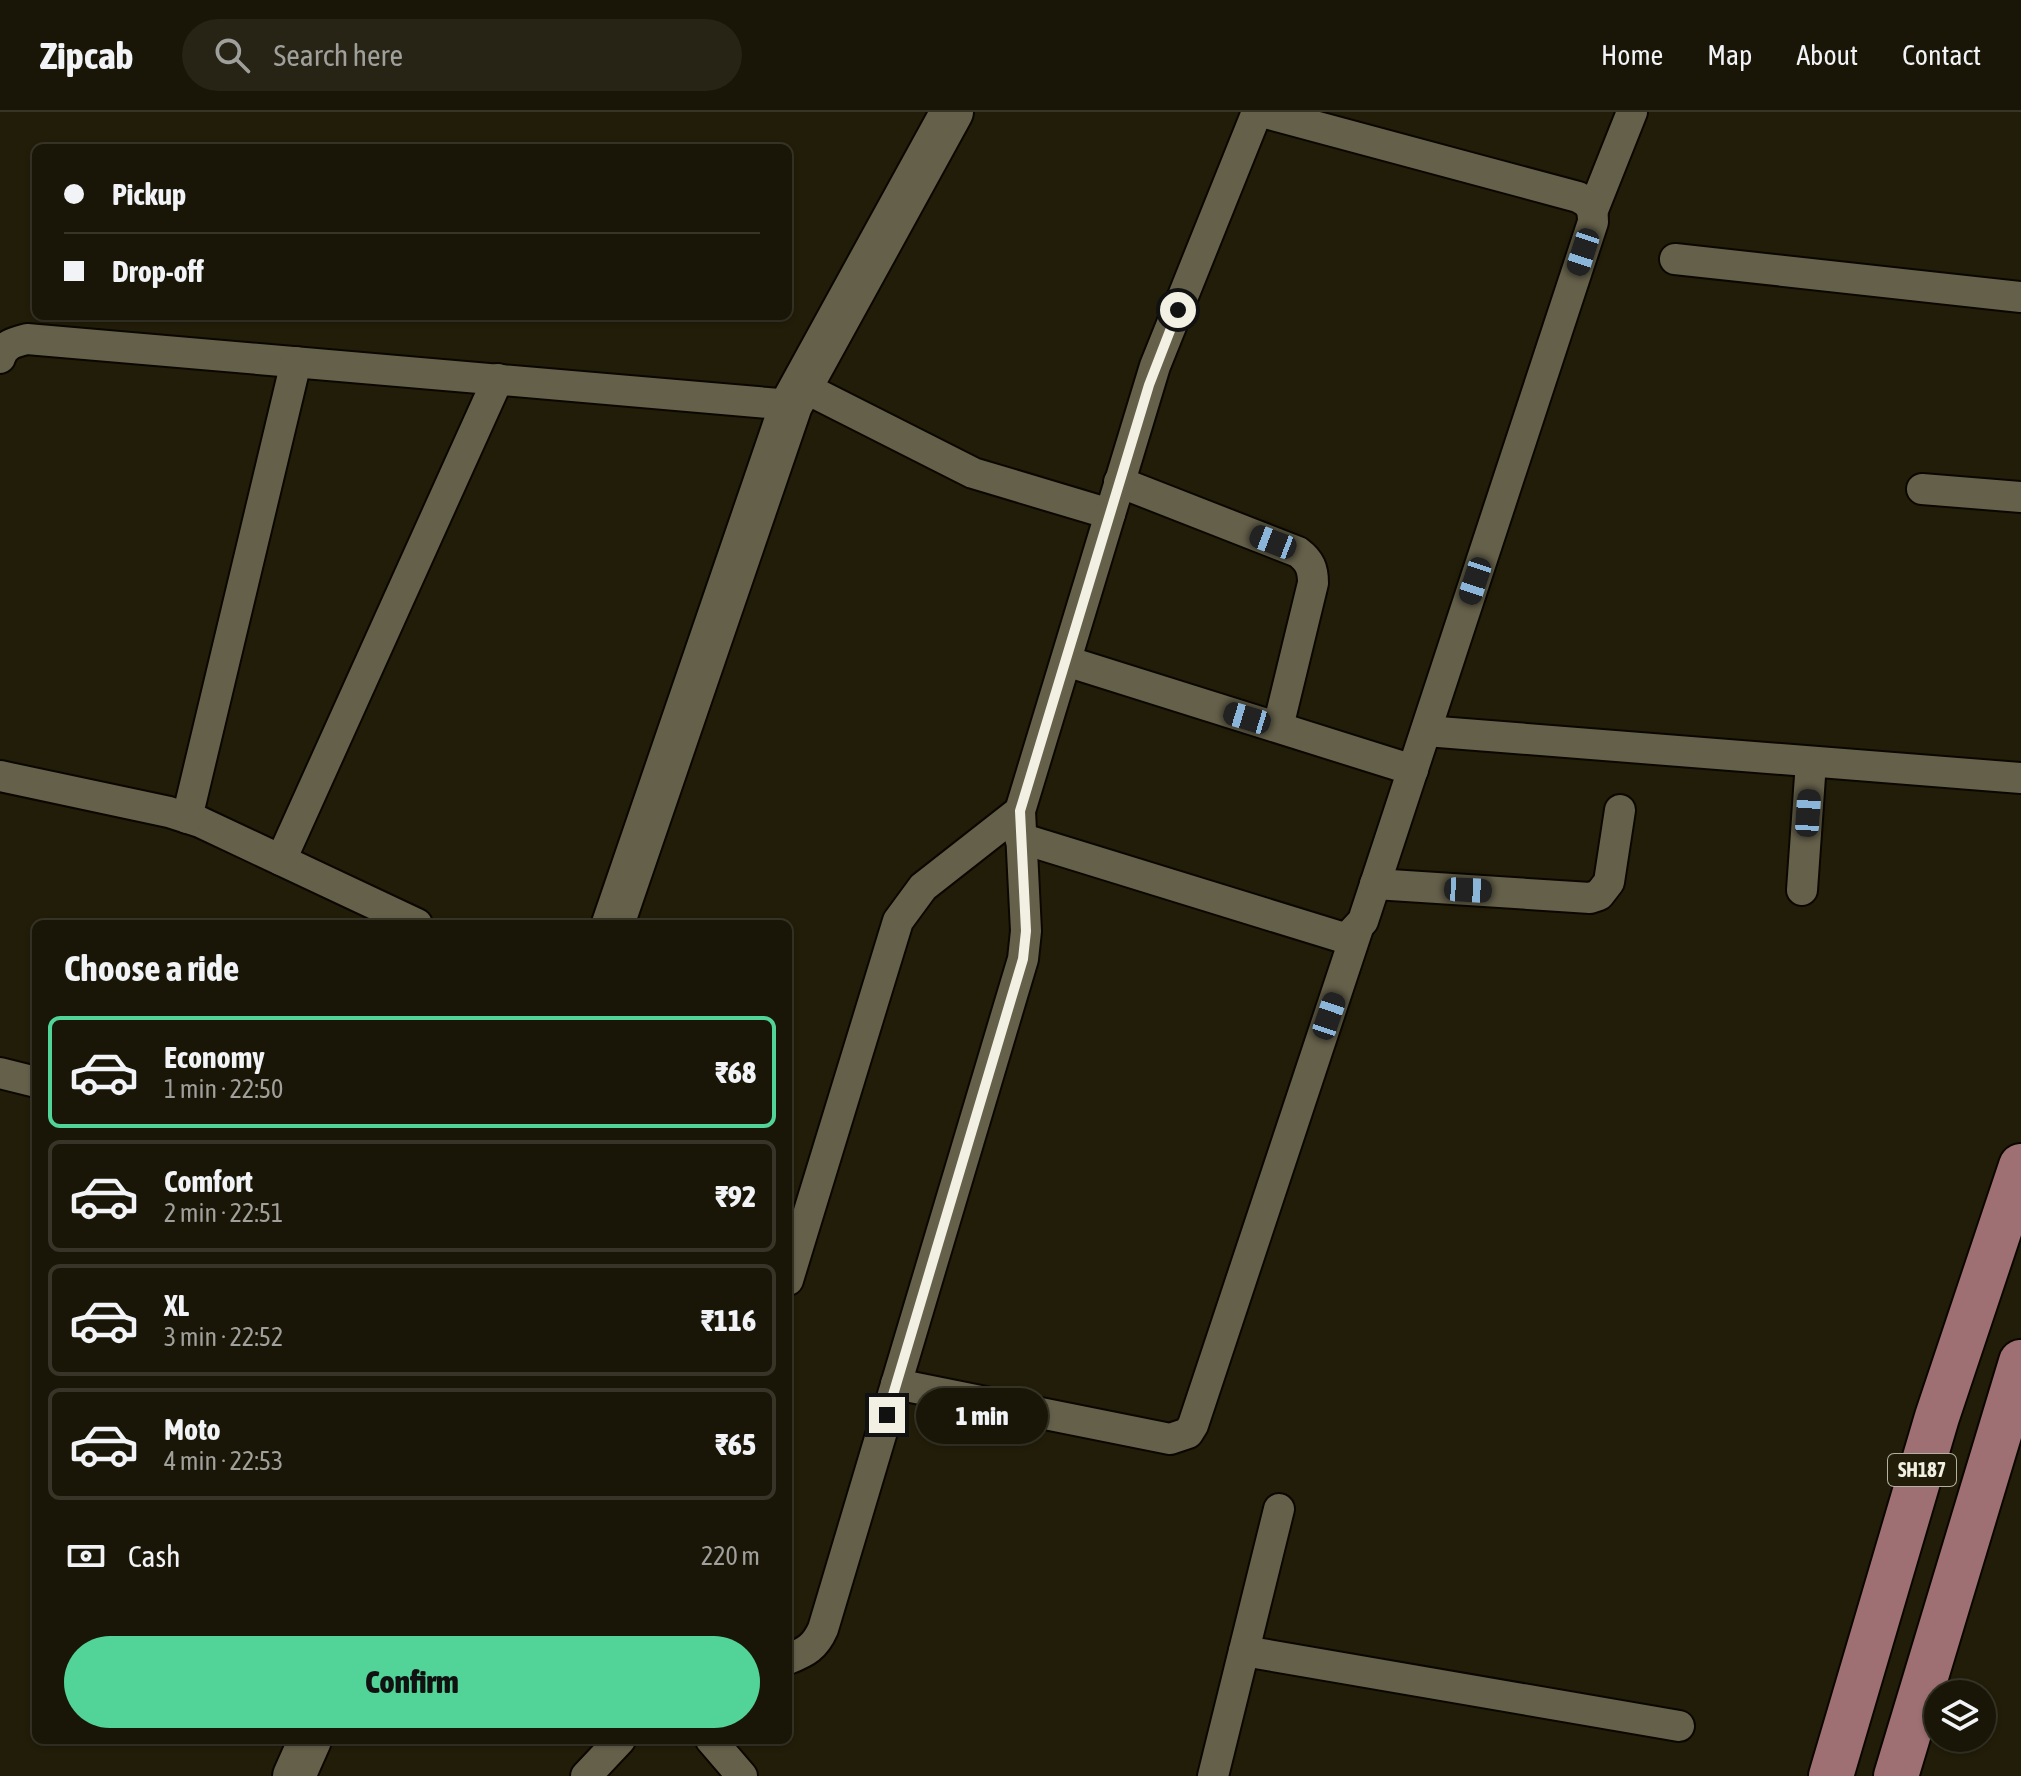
<!DOCTYPE html>
<html lang="en">
<head>
<meta charset="utf-8">
<style>
	body { margin:0; font-family:"Asap Condensed",sans-serif; background:#272315; color:#f1f3f6; height:100vh; display:flex; flex-direction:column; font-size:30px; white-space:nowrap }
	* { box-sizing:border-box; margin:0 }
	p { font-size:26px; color:#9f9f9b }
	.icon { flex:none; width:44px; height:44px; fill:none; stroke:currentColor; stroke-width:2; stroke-linecap:round; stroke-linejoin:round }
	.map { position:relative; flex:1; overflow:hidden }
	.side { position:absolute; left:32px; top:808px; width:760px; height:824px; display:flex; flex-direction:column; background:#1a1607; border-radius:12px; box-shadow:0 2px 6px #0004,0 0 0 2px #383528 }
	.side>* { flex:none }
	.top-card { position:absolute; left:32px; top:32px; width:760px; height:176px; border-radius:12px; box-shadow:0 2px 6px #0004,0 0 0 2px #383528; display:grid; align-content:center; height:176px; padding:0 32px; background:#1a1607 }
	.fabs { position:absolute; left:1924px; top:1568px; display:grid; gap:16px }
	.fabs a { display:grid; place-items:center; width:72px; height:72px; border-radius:50%; background:#1a1607; box-shadow:0 2px 6px #0004,0 0 0 2px #383528; font-size:40px }
	.end { position:absolute; width:36px; height:36px; margin:-18px; border:10px solid #f2f0e3; background:#111; box-shadow:0 0 0 4px #111 }
	.from { border-radius:50% }
	.bubble { position:absolute; height:56px; border-radius:28px; background:#1a1607; box-shadow:0 2px 6px #0004,0 0 0 2px #383528; font-size:26px; font-weight:800; line-height:56px; text-align:center }
	.car { position:absolute; width:24px; height:48px; margin:-24px -12px; border-radius:10px; box-shadow:0 0 6px 2px #0007; background:linear-gradient(#222 24%,#8ab4d8 0 40%,#222 0 76%,#8ab4d8 0 86%,#222 0) }
	.top-card b { display:flex; align-items:center; gap:28px; height:76px; font-size:30px }
	.top-card b+b { border-top:2px solid #383528 }
	.top-card i { width:20px; height:20px; background:#f1f3f6 }
	ul { padding:0; list-style:none }
	li { display:flex; align-items:center; gap:24px; height:112px; margin:0 16px 12px; padding:0 16px; border:4px solid #383528; border-radius:12px }
	li div { flex:1 }
	li b { display:block; font-size:30px }
	li em { font-style:normal; font-weight:800 }
	li.active { border-color:#52d397 }
	li>.icon { width:72px; height:72px; stroke-width:1.5 }
	h2 { padding:0 32px; font-size:36px; line-height:96px }
	.pay { display:flex; align-items:center; gap:20px; height:88px; padding:0 32px; font-size:30px }
	.pay p { margin-inline-start:auto }
	.button { display:flex; gap:16px; margin-top:auto; padding:16px 32px }
	.button a { flex:1; height:92px; border-radius:48px; background:#52d397; color:#111; font-size:32px; font-weight:800; line-height:92px; text-align:center }
	header { display:flex; align-items:center; gap:48px; box-sizing:border-box; height:112px; padding:0 40px; background:#1a1607; border-bottom:2px solid #383528 }
	header strong { font-size:38px }
	nav { display:flex; gap:44px; margin-inline-start:auto; font-size:28px }
	.search { width:560px; height:72px; background:#272315; display:flex; align-items:center; gap:20px; box-sizing:border-box; padding:0 28px; border-radius:44px; color:#9f9f9b; font-size:30px }
	.map>svg:first-child { display:block }
</style>
</head>
<body>
<header>
<strong>Zipcab</strong>
<div class="search"><svg class="icon" aria-label="search" viewBox="0 0 24 24"><circle cx="10" cy="10" r="6"/><path d="M15 15l6 6"/></svg>Search here</div>
<nav><a>Home</a><a>Map</a><a>About</a><a>Contact</a></nav>
</header>
<div class="map">
<svg width="2021" height="1664" viewBox="0 0 2021 1664">
	<rect width="100%" height="100%" fill="#221d09"/>
	<g fill="none" stroke-linecap="round" stroke-linejoin="round">
		<!-- street casing -->
		<g stroke="#0b0700" stroke-width="34">
			<g id="street">
				<path d="M1593,98l39,-98"/>
				<path d="M1675,147l346,38"/>
				<path d="M0,246c4,-14 15,-16 27,-19l764,66"/>
				<path d="M801,274l172,87 137,41"/>
				<path d="M1119,370l179,70c12,9 15,17 15,31l-35,144"/>
				<path d="M1922,377l99,8"/>
				<path d="M1066,549l347,109"/>
				<path d="M1426,619l595,47"/>
				<path d="M0,664l169,36 31,10 217,102"/>
				<path d="M187,706l109,-456"/>
				<path d="M1020,726l321,99 9,-2 13,-14 230,-699c0,-14 -3,-19 -15,-25l-316,-85"/>
				<path d="M281,748l217,-481"/>
				<path d="M1375,772l215,14 9,-3 10,-13 11,-72"/>
				<path d="M1802,778l9,-128"/>
				<path d="M0,961l36,9"/>
				<path d="M788,1168l110,-359 25,-34 97,-76"/>
				<path d="M896,1272l274,55 18,-6 5,-8 165,-497"/>
				<path d="M1244,1539l435,75"/>
				<path d="M788,1547c18,-7 27,-12 35,-30l200,-670 3,-28 -6,-120 135,-445 102,-254"/>
				<path d="M711,1628l31,36"/>
				<path d="M586,1664l34,-36"/>
				<path d="M1213,1664l66,-267"/>
			</g>
		</g>
		<!-- secondary casing -->
		<g stroke="#0b0700" stroke-width="46">
			<g id="secondary">
				<path d="M613,812l178,-519 161,-293"/>
				<path d="M294,1664l16,-36"/>
			</g>
		</g>
		<!-- primary casing -->
		<g stroke="#0b0700" stroke-width="48">
			<g id="primary">
				<path d="M1831,1664l106,-359 84,-251"/>
				<path d="M1896,1664l125,-414"/>
			</g>
		</g>
		<!-- street -->
		<use href="#street" stroke="#65604a" stroke-width="30"/>
		<!-- secondary -->
		<use href="#secondary" stroke="#65604a" stroke-width="42"/>
		<!-- primary -->
		<use href="#primary" stroke="#9e7073" stroke-width="44"/>
	</g>
	<g fill="none" stroke-linecap="round" stroke-linejoin="round">
		<!-- route -->
		<path stroke="#f2f0e3" stroke-width="10" d="M887,1303l136,-456 3,-28 -6,-120 129,-426 29,-75"/>
	</g>
	<g text-anchor="middle" stroke-width="6" stroke-linejoin="round" paint-order="stroke">
		<!-- shield labels -->
		<rect fill="#221d09" stroke="#b4b1a2" stroke-width="2" x="1888" y="1342" width="68" height="32" rx="6"/>
		<g font-size="20" font-weight="bold" fill="#f2f0e3">
			<text x="1922" y="1365">SH187</text>
		</g>
	</g>
</svg>
<div class="fabs">
<a><svg class="icon" aria-label="layers" viewBox="0 0 24 24"><path d="M12 4l9 5-9 5-9-5zM3 14l9 5 9-5"/></svg></a>
</div>
<i class="end from" style="left:1178px;top:198px"></i>
<i class="end" style="left:887px;top:1303px"></i>
<div class="bubble" style="left:916px;top:1276px;width:132px">1 min</div>
<i class="car" style="left:1583px;top:140px;rotate:198deg"></i>
<i class="car" style="left:1273px;top:430px;rotate:291deg"></i>
<i class="car" style="left:1475px;top:469px;rotate:198deg"></i>
<i class="car" style="left:1247px;top:606px;rotate:287deg"></i>
<i class="car" style="left:1808px;top:701px;rotate:4deg"></i>
<i class="car" style="left:1468px;top:778px;rotate:93deg"></i>
<i class="car" style="left:1329px;top:904px;rotate:19deg"></i>
<div class="top-card">
<b><i class="from"></i>Pickup</b>
<b><i></i>Drop-off</b>
</div>
<section class="side">
<h2>Choose a ride</h2>
<ul>
<li class="active"><svg class="icon" aria-label="car" viewBox="0 0 24 24"><path d="M5 17H2v-5l4-1 3-4h7l3 4 3 1v5h-3M9 17h6M6 11h13"/><circle cx="7" cy="17" r="2"/><circle cx="17" cy="17" r="2"/></svg><div><b>Economy</b><p>1 min · 22:50</p></div><em>₹68</em></li>
<li><svg class="icon" aria-label="car" viewBox="0 0 24 24"><path d="M5 17H2v-5l4-1 3-4h7l3 4 3 1v5h-3M9 17h6M6 11h13"/><circle cx="7" cy="17" r="2"/><circle cx="17" cy="17" r="2"/></svg><div><b>Comfort</b><p>2 min · 22:51</p></div><em>₹92</em></li>
<li><svg class="icon" aria-label="car" viewBox="0 0 24 24"><path d="M5 17H2v-5l4-1 3-4h7l3 4 3 1v5h-3M9 17h6M6 11h13"/><circle cx="7" cy="17" r="2"/><circle cx="17" cy="17" r="2"/></svg><div><b>XL</b><p>3 min · 22:52</p></div><em>₹116</em></li>
<li><svg class="icon" aria-label="car" viewBox="0 0 24 24"><path d="M5 17H2v-5l4-1 3-4h7l3 4 3 1v5h-3M9 17h6M6 11h13"/><circle cx="7" cy="17" r="2"/><circle cx="17" cy="17" r="2"/></svg><div><b>Moto</b><p>4 min · 22:53</p></div><em>₹65</em></li>
</ul>
<div class="pay"><svg class="icon" aria-label="cash" viewBox="0 0 24 24"><path d="M3 7h18v10H3z"/><circle cx="12" cy="12" r="2"/></svg>Cash<p>220 m</p></div>
<div class="button"><a>Confirm</a></div>
</section>
</div>
</body>
</html>
